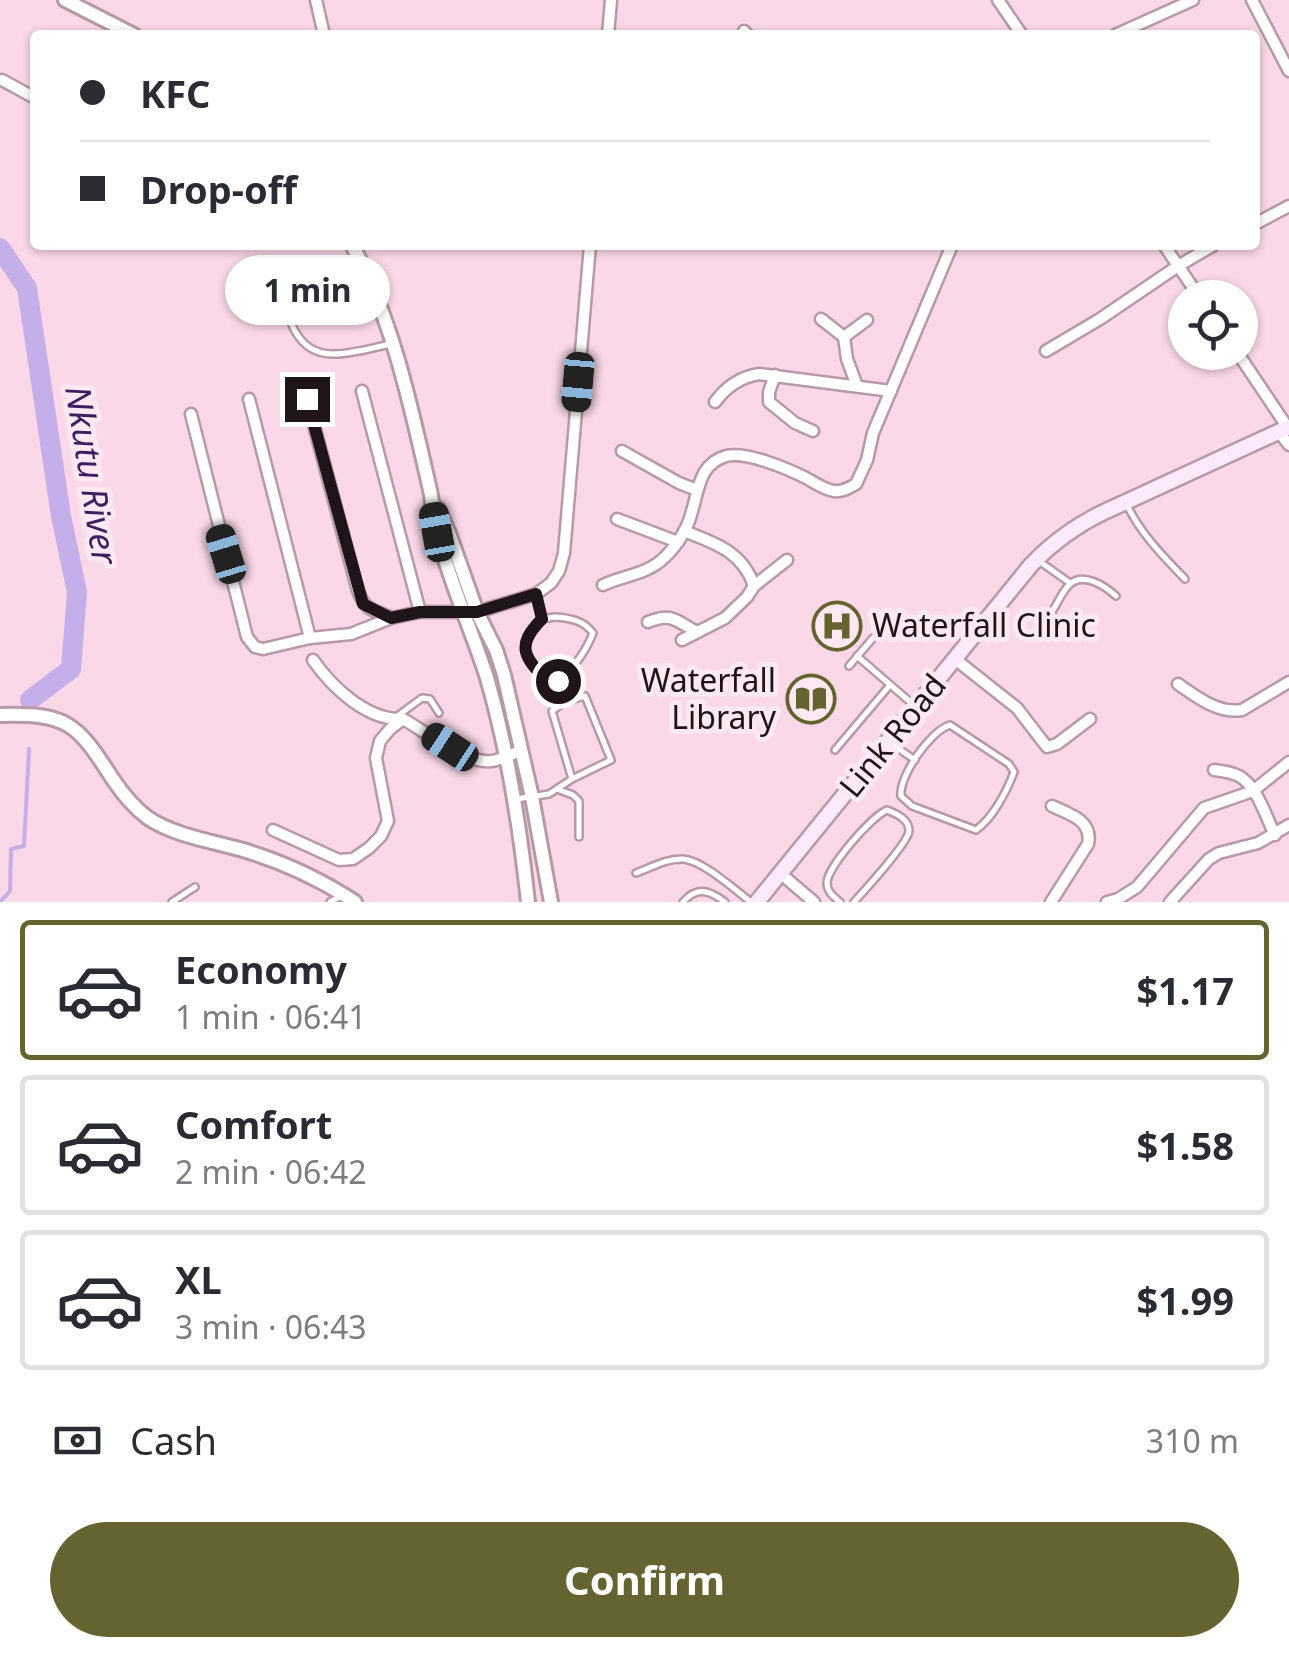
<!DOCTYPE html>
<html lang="en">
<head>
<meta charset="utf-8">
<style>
	body { margin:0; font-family:"Noto Sans",sans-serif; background:#f7f7f7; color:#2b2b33; height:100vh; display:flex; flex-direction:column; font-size:38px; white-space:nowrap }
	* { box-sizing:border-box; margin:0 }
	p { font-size:32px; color:#7c7c81 }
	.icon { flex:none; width:55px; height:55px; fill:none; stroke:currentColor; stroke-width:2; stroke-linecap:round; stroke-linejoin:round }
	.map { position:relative; height:902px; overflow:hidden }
	.details { display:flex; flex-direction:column; background:#fff; flex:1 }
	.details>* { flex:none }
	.guide { position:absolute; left:30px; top:30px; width:1230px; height:220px; border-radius:10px; box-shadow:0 2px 8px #0004; display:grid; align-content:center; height:220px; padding:0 50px; background:#fff }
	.tools { position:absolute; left:1168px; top:280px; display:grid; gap:20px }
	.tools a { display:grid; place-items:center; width:90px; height:90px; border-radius:50%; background:#fff; box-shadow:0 2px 8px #0004; font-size:50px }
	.end { position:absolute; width:45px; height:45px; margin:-22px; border:12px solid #1f141a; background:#fff; box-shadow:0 0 0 5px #fff }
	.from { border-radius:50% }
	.bubble { position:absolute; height:70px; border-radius:35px; background:#fff; box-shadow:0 2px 8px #0004; font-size:32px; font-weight:700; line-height:70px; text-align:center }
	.car { position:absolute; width:30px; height:60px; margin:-30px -15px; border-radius:12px; box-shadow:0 0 8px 2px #0007; background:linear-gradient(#222 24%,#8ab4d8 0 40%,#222 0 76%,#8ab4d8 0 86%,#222 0) }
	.guide b { display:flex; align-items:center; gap:35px; height:95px; font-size:38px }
	.guide b+b { border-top:2px solid #e1e1e2 }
	.guide i { width:25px; height:25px; background:#2b2b33 }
	ul { padding:18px 0 0; list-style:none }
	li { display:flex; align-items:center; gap:30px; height:140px; margin:0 20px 15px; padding:0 30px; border:5px solid #e1e1e2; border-radius:10px }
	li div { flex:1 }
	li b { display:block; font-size:38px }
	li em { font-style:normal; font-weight:700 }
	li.selected { border-color:#65632f }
	li>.icon { width:90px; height:90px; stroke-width:1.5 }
	.pay { display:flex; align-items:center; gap:25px; height:110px; padding:0 50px; font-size:38px }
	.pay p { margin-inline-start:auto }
	.button { display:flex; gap:20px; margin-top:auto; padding:20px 50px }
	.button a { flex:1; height:115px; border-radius:60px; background:#65632f; color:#fff; font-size:40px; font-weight:700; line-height:115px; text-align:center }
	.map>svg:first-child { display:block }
</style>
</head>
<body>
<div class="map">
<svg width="1289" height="902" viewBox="0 0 1289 902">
	<rect width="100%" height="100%" fill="#fad8e7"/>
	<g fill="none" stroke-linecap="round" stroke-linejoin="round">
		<!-- stream -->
		<path stroke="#c5afea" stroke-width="4" d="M0,902l10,-11 1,-42 13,-3 5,-97"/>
		<!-- river -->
		<path stroke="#c5afea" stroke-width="20" d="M0,248l27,40 34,228 16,76 -6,77 -41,31"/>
		<!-- service casing -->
		<g stroke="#b899a7" stroke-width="10">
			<g id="service">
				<path d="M278,267c7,34 10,88 56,87 18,0 38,-6 56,-10"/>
				<path d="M1126,503c14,30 36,52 59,76"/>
				<path d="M1039,561l31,22"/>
				<path d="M536,594l5,25"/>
				<path d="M1051,613c6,-8 11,-22 19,-29 14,-12 35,2 46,12"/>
				<path d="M555,617c15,1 28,3 38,16 -7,18 -25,47 -45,50 -24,-26 -33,-37 -7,-64z"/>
				<path d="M857,656l59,51"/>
				<path d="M849,666l24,-28"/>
				<path d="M396,717l26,-19 8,1 9,14"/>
				<path d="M950,725l59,39 5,8c-7,19 -21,46 -38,58l-64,-24 -11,-10c-2,-20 29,-65 49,-71z"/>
				<path d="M889,742l26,18"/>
				<path d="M835,750l55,-65"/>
				<path d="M557,789l16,6 6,6v36"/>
				<path d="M516,799l33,-5 23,-15 39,-19 -26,-64 -19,5 -14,10 20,68"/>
				<path d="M636,873c14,-5 31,-15 47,-14 19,1 52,31 68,43"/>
				<path d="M172,902l23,-15"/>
				<path d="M330,902l11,-6"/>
				<path d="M683,902c14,-16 26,-12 42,0"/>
				<path d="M840,902c-6,-5 -13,-10 -13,-19 0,-16 45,-67 60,-73 10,4 22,9 22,21 -1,12 -45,60 -55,71"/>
			</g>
		</g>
		<!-- minor casing -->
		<g stroke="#b899a7" stroke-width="15">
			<g id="minor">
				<path d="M316,0l8,35"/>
				<path d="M998,0l24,35"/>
				<path d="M1252,0l37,71"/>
				<path d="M744,31l4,4"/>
				<path d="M608,35l3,-35"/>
				<path d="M1115,35l78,-35"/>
				<path d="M2,80l33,18"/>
				<path d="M1255,224l34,-18"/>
				<path d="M1164,245l36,53"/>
				<path d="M821,319l23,18 23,-17"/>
				<path d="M844,337l3,22 10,27"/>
				<path d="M1046,351l54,-32 78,-53 36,-21"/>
				<path d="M1237,352l51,76"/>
				<path d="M775,375l-6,17v10l26,21 18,8"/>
				<path d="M362,391l58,221"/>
				<path d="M249,399l61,239"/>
				<path d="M307,399l51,192c7,19 14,19 32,26"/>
				<path d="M715,402c11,-15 25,-25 44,-28l132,17"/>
				<path d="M191,414l56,223 8,10 8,2 47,-11 41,-4 40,-16 29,-6h57l59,-18 15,-11 8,-12 5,-18 26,-308"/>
				<path d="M1279,432l10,13"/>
				<path d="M622,451l57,32 18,7"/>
				<path d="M617,519l61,23"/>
				<path d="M684,531c31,12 59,21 70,55"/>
				<path d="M603,585c21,-10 44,-10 62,-28 12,-12 23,-29 27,-46 7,-22 7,-47 34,-55 21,-5 62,13 80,22 9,5 19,12 28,13 8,1 15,-3 22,-7l11,-24 6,-27 79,-188"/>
				<path d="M648,622c24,-10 28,-1 49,10"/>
				<path d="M682,640l43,-22 22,-21 7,-11 33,-26"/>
				<path d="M955,659l62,49 30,39 10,-3 33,-25"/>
				<path d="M313,660c19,27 54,61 90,59 22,12 62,45 88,42 10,-1 21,-7 31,-11"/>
				<path d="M1178,684c19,13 40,30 64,26l47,-28"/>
				<path d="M1214,770c8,1 18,2 25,6 18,10 27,41 36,59"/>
				<path d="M273,830l66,30 14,-1 16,-11 12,-12 7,-15 -12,-63 4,-17 10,-12 13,-10"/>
				<path d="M780,873l34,29"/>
				<path d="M1051,902l37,-58c5,-24 -19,-30 -36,-38"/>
				<path d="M1107,902l11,-3 19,-12 67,-79 49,-17 36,-29"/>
				<path d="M1170,902l39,-43 10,-6 39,-10 31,-18"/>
			</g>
		</g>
		<!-- tertiary casing -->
		<g stroke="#b899a7" stroke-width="18">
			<g id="tertiary">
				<path d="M65,0l69,35"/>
				<path d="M352,245c41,75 59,162 78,245 3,15 4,30 8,45 12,49 34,95 49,143 21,73 33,149 41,224"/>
				<path d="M438,509l11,24 28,79 19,38 8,25 28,122 19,105"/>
				<path d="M0,715c67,-2 77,8 112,63 10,15 21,29 36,40 27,18 64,23 95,32 40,12 77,29 112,52"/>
			</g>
		</g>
		<!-- secondary casing -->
		<g stroke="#b899a7" stroke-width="19">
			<path id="secondary" d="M757,902l274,-337c22,-23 44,-39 73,-53l185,-85"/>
		</g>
		<!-- service -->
		<use href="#service" stroke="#fff" stroke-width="5"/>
		<!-- minor -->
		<use href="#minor" stroke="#fff" stroke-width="10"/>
		<!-- tertiary -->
		<use href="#tertiary" stroke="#fff" stroke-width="12"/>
		<!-- secondary -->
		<use href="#secondary" stroke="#fbe9fc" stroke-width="14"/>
	</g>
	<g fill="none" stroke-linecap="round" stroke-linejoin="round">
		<!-- route -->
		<path stroke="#1f141a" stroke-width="12" d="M307,399l56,205 28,14 29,-6h57l59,-18 6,25c-27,27 -18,38 6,63l10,-1"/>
	</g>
	<!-- icons -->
	<defs>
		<g id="hospital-ring" transform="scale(2.5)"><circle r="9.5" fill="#fee9f3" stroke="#65632f" stroke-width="1.5"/><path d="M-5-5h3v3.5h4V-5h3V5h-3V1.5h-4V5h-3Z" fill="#65632f"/></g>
		<g id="library-ring" transform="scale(2.5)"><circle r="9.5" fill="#fee9f3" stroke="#65632f" stroke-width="1.5"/><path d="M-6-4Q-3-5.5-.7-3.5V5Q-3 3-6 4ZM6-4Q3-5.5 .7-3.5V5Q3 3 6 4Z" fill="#65632f"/></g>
	</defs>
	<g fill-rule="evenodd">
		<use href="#hospital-ring" x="837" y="626"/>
		<use href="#library-ring" x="811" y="699"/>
	</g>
	<g text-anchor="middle" stroke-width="10" stroke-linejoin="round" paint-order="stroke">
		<!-- poi labels -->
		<g font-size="32" fill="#1f141a" stroke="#fee9f3" text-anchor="start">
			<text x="872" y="637">Waterfall Clinic</text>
			<text x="776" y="692" text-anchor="end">Waterfall<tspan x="776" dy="37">Library</tspan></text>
		</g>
		<!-- street labels -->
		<g font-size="32" fill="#1f141a" stroke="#fee9f3">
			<text transform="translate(893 736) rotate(-51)" y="11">Link Road</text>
		</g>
		<!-- water labels -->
		<g font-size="35" font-style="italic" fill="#3d1e62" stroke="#fee9f3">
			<text transform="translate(91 475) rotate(81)" y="12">Nkutu River</text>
		</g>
	</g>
</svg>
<div class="tools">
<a><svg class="icon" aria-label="locate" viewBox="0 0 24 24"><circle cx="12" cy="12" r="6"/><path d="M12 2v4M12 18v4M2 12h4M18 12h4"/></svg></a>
</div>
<i class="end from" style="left:558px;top:681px"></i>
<i class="end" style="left:307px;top:399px"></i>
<div class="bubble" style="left:225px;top:255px;width:165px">1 min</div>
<i class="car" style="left:578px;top:382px;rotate:185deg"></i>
<i class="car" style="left:437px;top:532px;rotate:350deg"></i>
<i class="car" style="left:226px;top:554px;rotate:343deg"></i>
<i class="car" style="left:450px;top:747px;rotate:303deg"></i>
<div class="guide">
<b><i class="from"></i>KFC</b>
<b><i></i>Drop-off</b>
</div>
</div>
<section class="details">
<ul>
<li class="selected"><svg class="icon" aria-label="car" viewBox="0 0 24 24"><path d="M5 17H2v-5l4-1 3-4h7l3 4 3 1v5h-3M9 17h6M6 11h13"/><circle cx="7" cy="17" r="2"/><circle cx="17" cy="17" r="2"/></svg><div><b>Economy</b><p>1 min · 06:41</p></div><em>$1.17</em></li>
<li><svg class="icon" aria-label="car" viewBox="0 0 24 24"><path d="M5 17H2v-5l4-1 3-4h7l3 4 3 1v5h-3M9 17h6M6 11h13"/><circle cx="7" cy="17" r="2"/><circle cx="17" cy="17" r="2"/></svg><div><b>Comfort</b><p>2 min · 06:42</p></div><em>$1.58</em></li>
<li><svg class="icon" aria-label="car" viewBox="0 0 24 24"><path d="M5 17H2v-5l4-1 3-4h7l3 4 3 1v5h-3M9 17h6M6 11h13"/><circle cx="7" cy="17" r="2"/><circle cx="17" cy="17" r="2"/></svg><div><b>XL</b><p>3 min · 06:43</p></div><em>$1.99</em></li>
</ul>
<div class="pay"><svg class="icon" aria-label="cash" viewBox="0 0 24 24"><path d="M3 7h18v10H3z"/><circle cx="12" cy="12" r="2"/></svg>Cash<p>310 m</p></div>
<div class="button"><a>Confirm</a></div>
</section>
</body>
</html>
